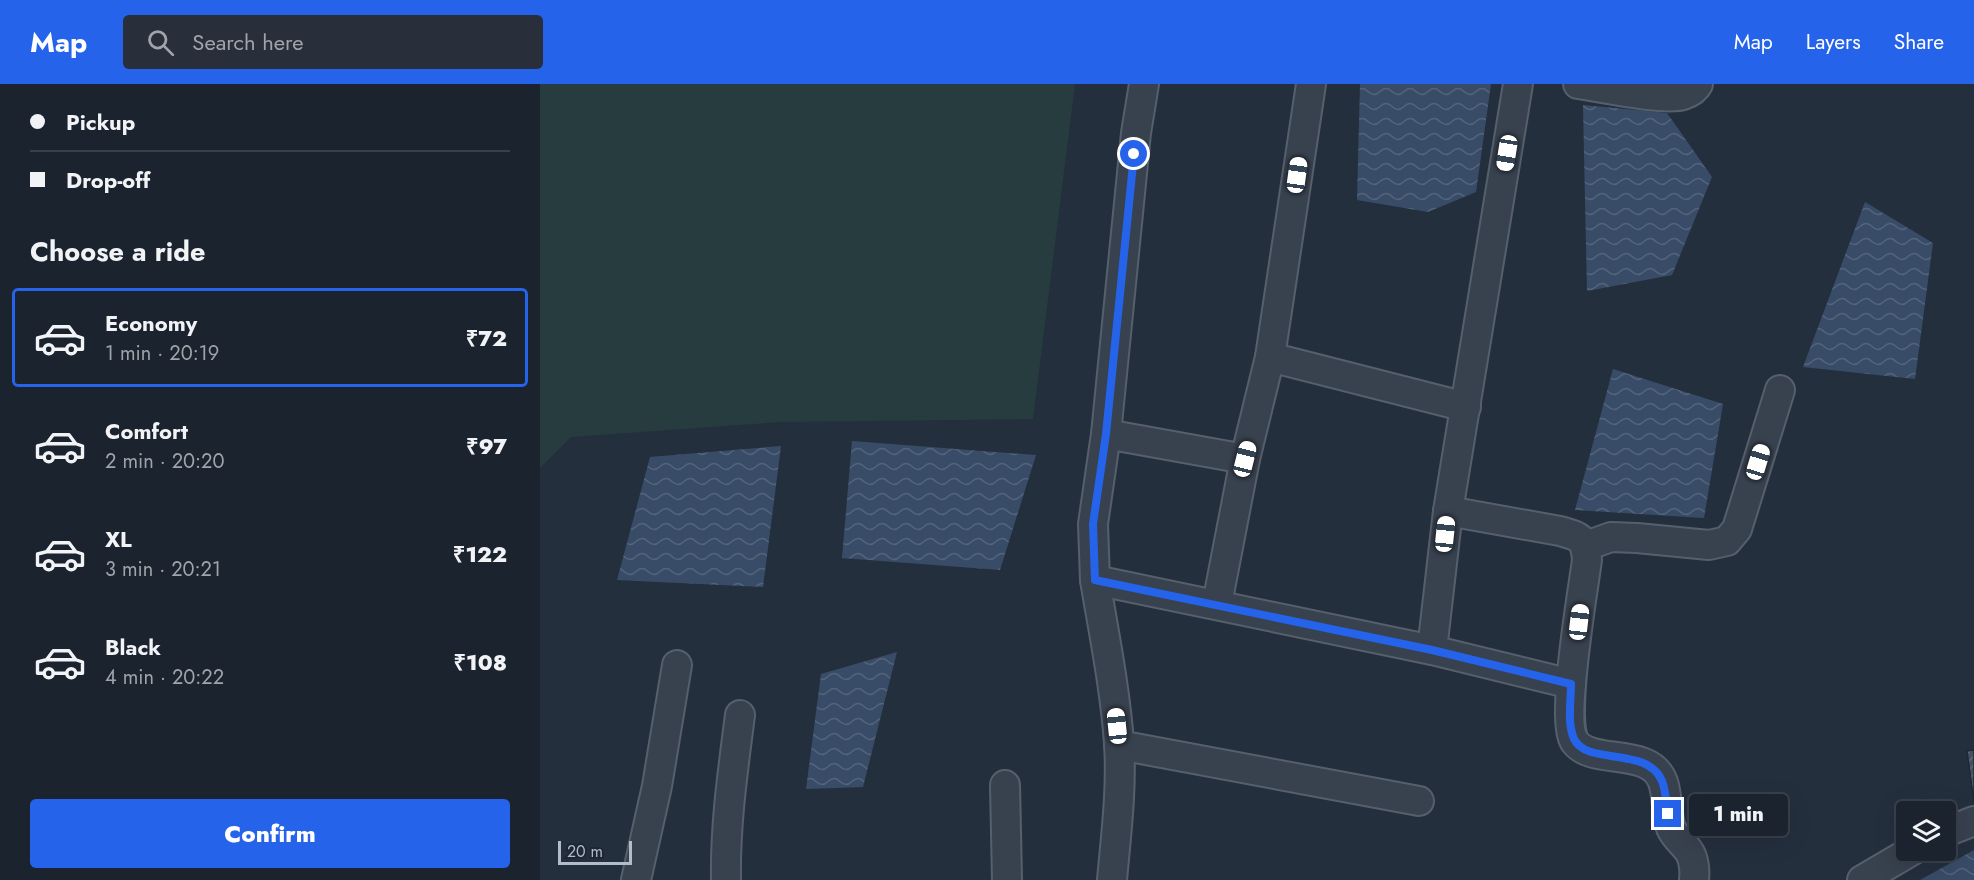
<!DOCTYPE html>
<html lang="en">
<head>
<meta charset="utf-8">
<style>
	body { margin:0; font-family:Jost,sans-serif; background:#282f3a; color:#f1f3f6; height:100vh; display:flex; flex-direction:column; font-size:22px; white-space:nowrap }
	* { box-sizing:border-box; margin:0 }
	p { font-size:20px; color:#a0a4aa }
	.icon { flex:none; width:33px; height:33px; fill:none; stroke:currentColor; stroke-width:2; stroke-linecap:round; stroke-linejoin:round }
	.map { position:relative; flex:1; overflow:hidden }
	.details { display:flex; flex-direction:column; background:#1b232e; width:540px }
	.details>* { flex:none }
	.guide { display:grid; align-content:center; height:132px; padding:0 30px; background:#1b232e }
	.tools { position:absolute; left:1356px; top:717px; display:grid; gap:12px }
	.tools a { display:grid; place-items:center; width:60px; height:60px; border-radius:6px; background:#1b232e; box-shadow:0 6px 24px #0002,0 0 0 2px #39404a; font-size:30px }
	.scale { position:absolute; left:18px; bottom:15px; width:74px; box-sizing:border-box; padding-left:6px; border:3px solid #b4bcc9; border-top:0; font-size:16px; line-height:21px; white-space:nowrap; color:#b4bcc9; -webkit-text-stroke:4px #1d2633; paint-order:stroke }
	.end { position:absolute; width:27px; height:27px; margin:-14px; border:8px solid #2563eb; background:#fff; box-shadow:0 0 0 3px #fff }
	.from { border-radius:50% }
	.bubble { position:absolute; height:42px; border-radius:6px; background:#1b232e; box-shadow:0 6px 24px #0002,0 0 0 2px #39404a; font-size:20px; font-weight:800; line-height:42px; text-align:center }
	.car { position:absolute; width:18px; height:36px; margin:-18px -9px; border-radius:8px; box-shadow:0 0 4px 2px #0007; background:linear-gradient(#fff 24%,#345 0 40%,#fff 0 76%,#345 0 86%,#fff 0) }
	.guide b { display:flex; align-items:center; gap:21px; height:57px; font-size:22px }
	.guide b+b { border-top:2px solid #39404a }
	.guide i { width:15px; height:15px; background:#f1f3f6 }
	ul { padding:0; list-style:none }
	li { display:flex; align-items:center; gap:18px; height:99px; margin:0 12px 9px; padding:0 18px; border:3px solid transparent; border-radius:6px }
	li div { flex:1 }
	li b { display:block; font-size:22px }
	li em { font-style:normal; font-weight:800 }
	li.on { border-color:#2563eb }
	li>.icon { width:54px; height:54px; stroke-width:1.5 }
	h2 { padding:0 30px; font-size:27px; line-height:72px }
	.cta { display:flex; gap:12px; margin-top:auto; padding:12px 30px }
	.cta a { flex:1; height:69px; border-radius:6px; background:#2563eb; color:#fff; font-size:24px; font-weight:800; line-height:69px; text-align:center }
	header { display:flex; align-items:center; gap:36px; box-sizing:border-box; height:84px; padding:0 30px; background:#2563eb; color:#fff }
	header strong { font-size:28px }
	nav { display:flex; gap:33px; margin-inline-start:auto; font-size:21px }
	.search { width:420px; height:54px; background:#282f3a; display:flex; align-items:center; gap:15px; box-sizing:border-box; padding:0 21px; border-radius:6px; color:#a0a4aa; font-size:22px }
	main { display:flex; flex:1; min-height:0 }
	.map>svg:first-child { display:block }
</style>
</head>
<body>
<header>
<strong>Map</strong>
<div class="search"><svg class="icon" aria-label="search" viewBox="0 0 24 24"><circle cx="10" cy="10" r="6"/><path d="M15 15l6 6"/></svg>Search here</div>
<nav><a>Map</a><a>Layers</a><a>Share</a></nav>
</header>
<main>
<section class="details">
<div class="guide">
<b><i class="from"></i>Pickup</b>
<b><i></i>Drop-off</b>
</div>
<h2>Choose a ride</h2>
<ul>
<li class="on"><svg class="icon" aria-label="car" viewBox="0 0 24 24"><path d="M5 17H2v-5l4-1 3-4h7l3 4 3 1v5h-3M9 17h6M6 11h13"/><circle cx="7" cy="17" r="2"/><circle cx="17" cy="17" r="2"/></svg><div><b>Economy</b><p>1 min · 20:19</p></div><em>₹72</em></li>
<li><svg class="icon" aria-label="car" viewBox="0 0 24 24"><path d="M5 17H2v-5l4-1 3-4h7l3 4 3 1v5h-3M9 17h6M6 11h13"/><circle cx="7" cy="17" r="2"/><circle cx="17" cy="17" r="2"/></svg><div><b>Comfort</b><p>2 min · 20:20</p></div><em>₹97</em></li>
<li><svg class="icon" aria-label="car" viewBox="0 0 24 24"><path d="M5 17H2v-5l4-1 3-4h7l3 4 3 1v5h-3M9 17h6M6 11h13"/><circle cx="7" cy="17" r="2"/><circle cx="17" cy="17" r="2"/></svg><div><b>XL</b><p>3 min · 20:21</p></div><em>₹122</em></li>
<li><svg class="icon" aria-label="car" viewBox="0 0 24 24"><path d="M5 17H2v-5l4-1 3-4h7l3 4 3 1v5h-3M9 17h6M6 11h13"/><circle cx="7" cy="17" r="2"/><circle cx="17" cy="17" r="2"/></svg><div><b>Black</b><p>4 min · 20:22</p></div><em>₹108</em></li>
</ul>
<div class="cta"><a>Confirm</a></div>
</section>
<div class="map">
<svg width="1434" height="796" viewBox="0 0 1434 796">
	<defs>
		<pattern id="water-waves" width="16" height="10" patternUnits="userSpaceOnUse" patternTransform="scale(1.5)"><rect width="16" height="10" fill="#394c67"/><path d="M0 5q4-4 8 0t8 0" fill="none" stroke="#53647b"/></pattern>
		<pattern id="building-hatch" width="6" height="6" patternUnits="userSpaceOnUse" patternTransform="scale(1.5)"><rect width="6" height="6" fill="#455162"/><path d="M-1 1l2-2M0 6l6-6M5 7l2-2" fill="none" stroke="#5d6877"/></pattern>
	</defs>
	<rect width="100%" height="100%" fill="#242f3e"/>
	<!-- park -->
	<path fill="#263c3f" d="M0,0h535l-42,335 -252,3 -210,15 -31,31z"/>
	<!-- water -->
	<g fill="url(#water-waves)">
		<path d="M820,0h131l-15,108 -48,20 -71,-12z"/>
		<path d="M1043,21l84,8 45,64 -40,98 -85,16z"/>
		<path d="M1325,118l68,41 -18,136 -112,-12z"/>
		<path d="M1073,285l110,35 -19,114 -129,-8z"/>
		<path d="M312,357l184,14 -36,115 -158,-12z"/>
		<path d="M241,362l-18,141 -146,-7 33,-123z"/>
		<path d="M357,568l-34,135 -57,2 15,-115z"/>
		<path d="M1434,766v30h-54z"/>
	</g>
	<!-- building -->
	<path fill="url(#building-hatch)" stroke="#1f2835" stroke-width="1.5" d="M1434,666v53l-7,-52z"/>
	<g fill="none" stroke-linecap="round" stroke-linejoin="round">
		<!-- street casing -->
		<g stroke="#565f6c" stroke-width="32">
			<g id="street">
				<path d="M604,0l-8,49 -30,301 -13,90 2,56 337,70"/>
				<path d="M978,0l-70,427 -16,139 139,34"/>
				<path d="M1038,0c22,3 87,17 105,11 6,-2 12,-5 15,-11"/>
				<path d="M730,273l196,50"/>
				<path d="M566,350l139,25"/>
				<path d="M908,427l112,20c21,6 25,7 27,29 -4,30 -27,163 -12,182 18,24 75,4 88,40 5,15 3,31 8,46 4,10 14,16 19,25 4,7 5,19 4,27"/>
				<path d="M1046,462l25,-9 26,1 72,7 18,-4 10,-12 43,-139"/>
				<path d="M555,496c9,54 20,108 24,163 3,46 -3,92 -7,137"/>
				<path d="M677,520l28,-145 25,-102 41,-273"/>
				<path d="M579,661l300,56"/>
				<path d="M465,701l2,95"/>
				<path d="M1406,748l28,-11"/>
				<path d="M96,796l21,-94 20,-121"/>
				<path d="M186,796c-1,-56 7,-110 14,-165"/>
				<path d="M1322,796l51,-30"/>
			</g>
		</g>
		<!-- street -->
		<use href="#street" stroke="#38414e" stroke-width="28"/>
	</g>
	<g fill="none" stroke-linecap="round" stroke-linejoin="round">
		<!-- route -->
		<path stroke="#2563eb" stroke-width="8" d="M594,70l-28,280 -13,90 2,56 337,70 139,34c0,17 -4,39 3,55 13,27 74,7 88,42 4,10 4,23 6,33"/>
	</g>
</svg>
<div class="tools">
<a><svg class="icon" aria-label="layers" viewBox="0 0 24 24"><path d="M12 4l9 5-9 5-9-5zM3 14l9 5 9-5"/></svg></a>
</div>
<div class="scale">20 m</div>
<i class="end from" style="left:594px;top:70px"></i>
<i class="end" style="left:1128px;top:730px"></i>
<div class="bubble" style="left:1149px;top:710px;width:99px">1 min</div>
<i class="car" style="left:967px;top:69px;rotate:189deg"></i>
<i class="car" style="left:757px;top:91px;rotate:8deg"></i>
<i class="car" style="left:705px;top:375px;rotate:14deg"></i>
<i class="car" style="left:1218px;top:378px;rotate:17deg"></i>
<i class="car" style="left:905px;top:450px;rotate:6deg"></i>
<i class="car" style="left:1039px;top:538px;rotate:7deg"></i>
<i class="car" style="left:577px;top:642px;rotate:354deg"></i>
</div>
</main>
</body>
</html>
